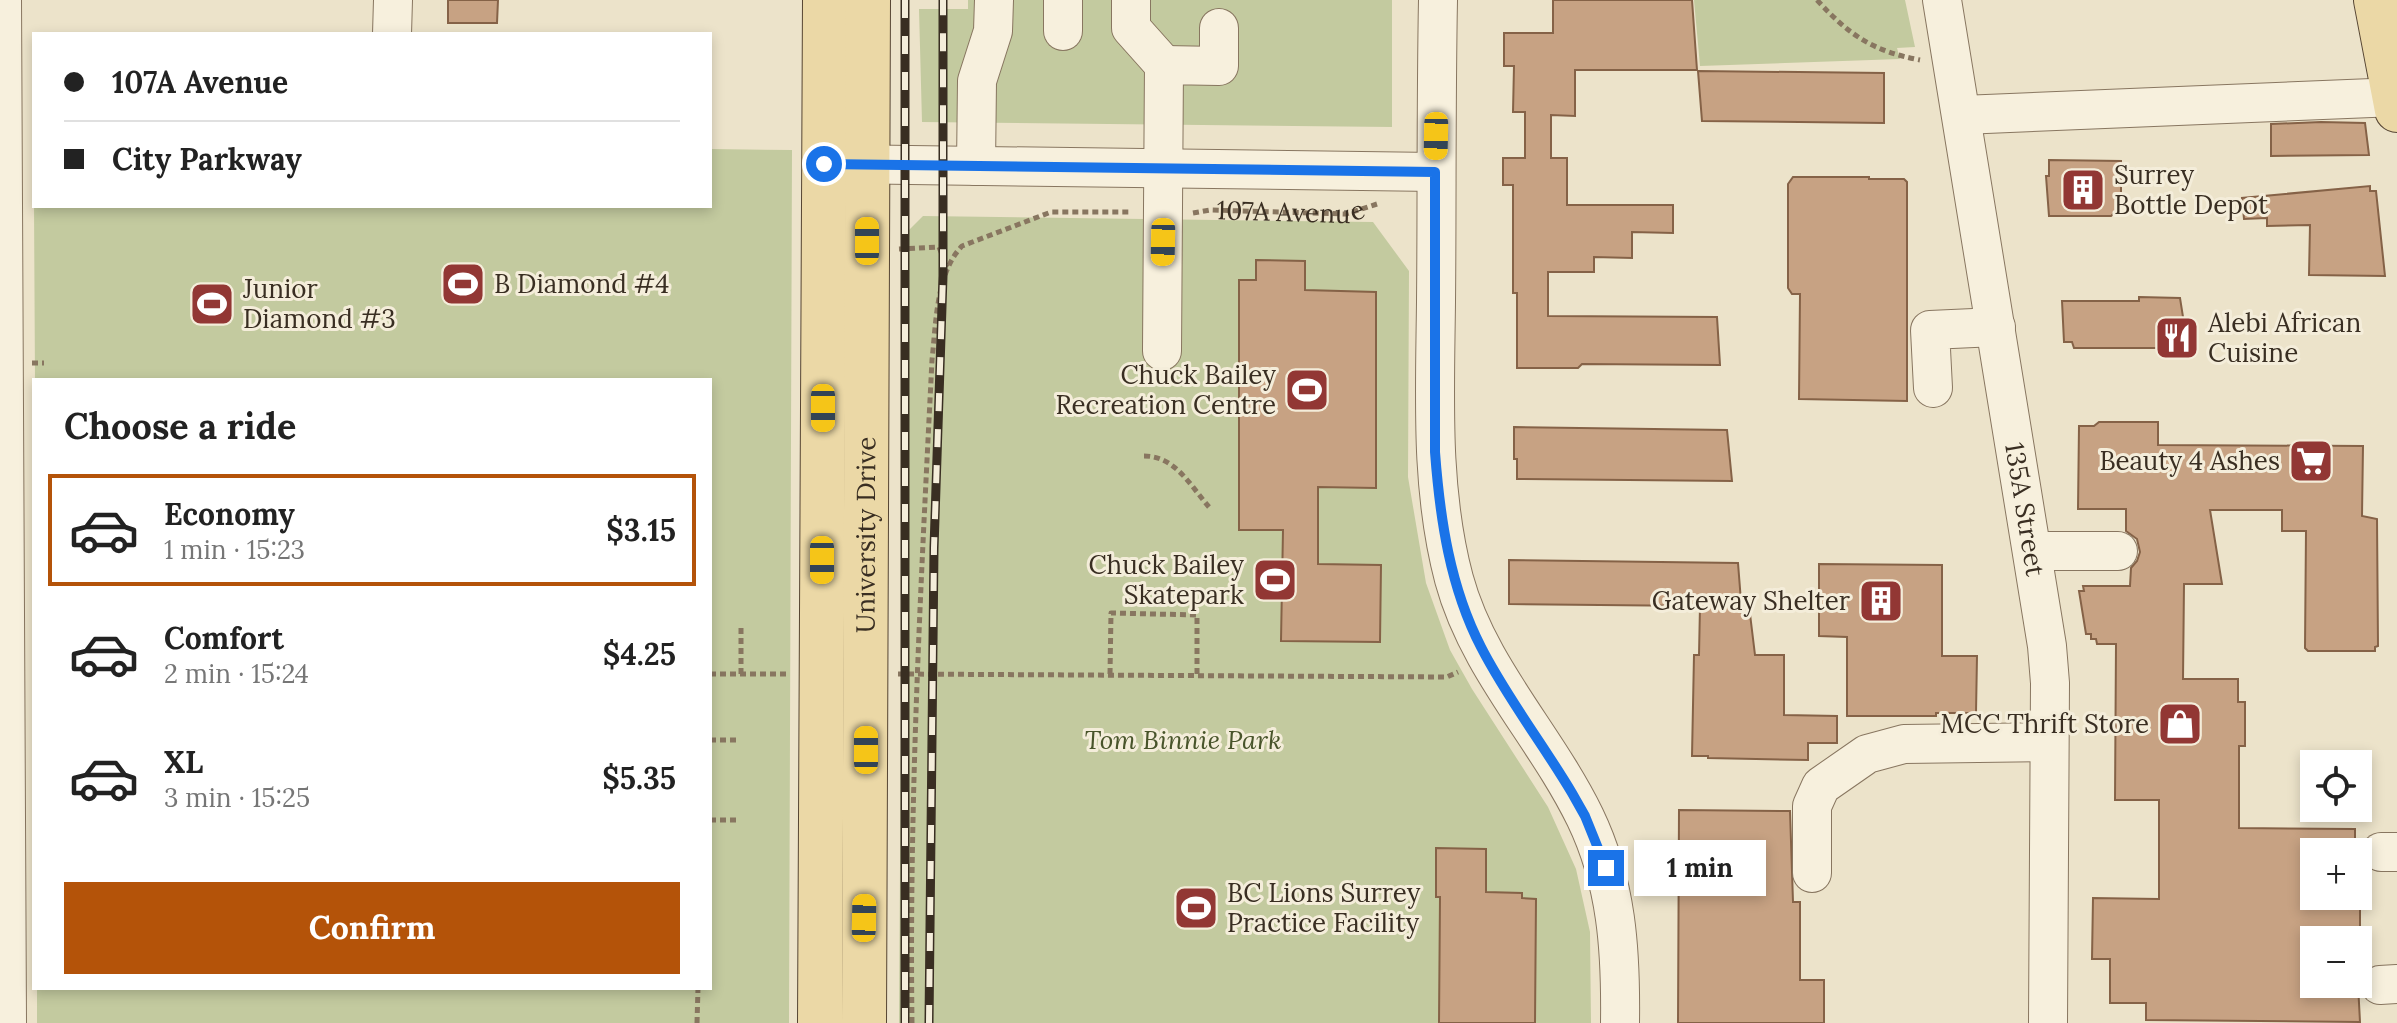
<!DOCTYPE html>
<html lang="en">
<head>
<meta charset="utf-8">
<style>
	body { margin:0; font-family:Lora,serif; background:#f2f2f2; color:#222; height:100vh; display:flex; flex-direction:column; font-size:30px; white-space:nowrap }
	* { box-sizing:border-box; margin:0 }
	p { font-size:26px; color:#767676 }
	.icon { flex:none; width:44px; height:44px; fill:none; stroke:currentColor; stroke-width:2; stroke-linecap:round; stroke-linejoin:round }
	.map { position:relative; flex:1; overflow:hidden }
	.drawer { position:absolute; left:32px; top:378px; width:680px; height:612px; display:flex; flex-direction:column; background:#fff; border-radius:0px; box-shadow:0 4px 12px #0003 }
	.drawer>* { flex:none }
	.top-card { position:absolute; left:32px; top:32px; width:680px; height:176px; border-radius:0px; box-shadow:0 4px 12px #0003; display:grid; align-content:center; height:176px; padding:0 32px; background:#fff }
	.fabs { position:absolute; left:2300px; top:750px; display:grid; gap:16px }
	.fabs a { display:grid; place-items:center; width:72px; height:72px; border-radius:0px; background:#fff; box-shadow:0 4px 12px #0003; font-size:40px }
	.end { position:absolute; width:36px; height:36px; margin:-18px; border:10px solid #1a73e8; background:#fff; box-shadow:0 0 0 4px #fff }
	.from { border-radius:50% }
	.bubble { position:absolute; height:56px; border-radius:0px; background:#fff; box-shadow:0 4px 12px #0003; font-size:26px; font-weight:800; line-height:56px; text-align:center }
	.car { position:absolute; width:24px; height:48px; margin:-24px -12px; border-radius:10px; box-shadow:0 0 6px 2px #0007; background:linear-gradient(#f5c518 24%,#345 0 40%,#f5c518 0 76%,#345 0 86%,#f5c518 0) }
	.top-card b { display:flex; align-items:center; gap:28px; height:76px; font-size:30px }
	.top-card b+b { border-top:2px solid #e0e0e0 }
	.top-card i { width:20px; height:20px; background:#222 }
	ul { padding:0; list-style:none }
	li { display:flex; align-items:center; gap:24px; height:112px; margin:0 16px 12px; padding:0 16px; border:4px solid transparent; border-radius:0px }
	li div { flex:1 }
	li b { display:block; font-size:30px }
	li em { font-style:normal; font-weight:800 }
	li.active { border-color:#b45309 }
	li>.icon { width:72px; height:72px; stroke-width:1.5 }
	h2 { padding:0 32px; font-size:36px; line-height:96px }
	.primary-button { display:flex; gap:16px; margin-top:auto; padding:16px 32px }
	.primary-button a { flex:1; height:92px; border-radius:0px; background:#b45309; color:#fff; font-size:32px; font-weight:800; line-height:92px; text-align:center }
	.map>svg:first-child { display:block }
</style>
</head>
<body>
<div class="map">
<svg width="2397" height="1023" viewBox="0 0 2397 1023">
	<rect width="100%" height="100%" fill="#ece3ca"/>
	<!-- green -->
	<g fill="#c3ca9f">
		<path d="M968,0h424v127l-470,-5 -3,-113h49z"/>
		<path d="M1694,0h211l10,47 -18,1 3,11 -200,7z"/>
		<path d="M710,149l82,1 -3,873h-752v-35h673v-608h-675l-1,-174h676z"/>
		<path d="M923,216l450,6 36,49 -1,206 18,106 24,67 22,39 76,118 28,62 14,63 1,91h-692l5,-788z"/>
	</g>
	<!-- building -->
	<g fill="#c7a283" stroke="#856247" stroke-width="2">
		<path d="M448,0h50l-1,23h-49z"/>
		<path d="M1553,0h139l5,70h-122v46l-24,-1v43h16v47h106v28l-41,-1v26l-38,-1v15h-46v44l169,1 3,48 -138,-1 -4,4h-61v-75h-4v-108h-10v-27h22v-46h-12l1,-46h-10v-33h49z"/>
		<path d="M1698,71l186,2v50l-182,-2z"/>
		<path d="M2321,122l44,1 4,32 -98,1v-32z"/>
		<path d="M2049,160l72,1v46l-10,9h-62l-3,-40h3z"/>
		<path d="M1793,177h76v2h35l3,3v219l-108,-2 1,-105h-8l-4,-6v-104z"/>
		<path d="M2370,186v5h6l9,85 -76,-1 1,-50 -43,1v-8l-23,1 -2,-21z"/>
		<path d="M1256,260l49,1v29l71,2v196l-58,-1v77l63,1 -1,77 -99,-1 2,-111h-44v-250h17z"/>
		<path d="M2139,297l41,1 7,44 -15,1 -3,5h-95l-2,-6h-8l-2,-41h77z"/>
		<path d="M2099,422h59v23l205,1 -1,70 15,3 1,127 -3,1v4h-67l-3,-3 1,-117h-24v-21h-72l12,74h-38l-1,95h55v23h7v44h-6v82l116,1v23h-41v44h41l-1,5h6v39h-46v44h44l2,38 -214,-2v-17h-36v-44h-18l1,-61 66,1v-99h-44l1,-156h-19l-1,-5h-5v-5h-5l-7,-43h5l-1,-5h47l1,-18 6,-7 3,-9 -3,-13 -11,-8v-22h-48l1,-83h15z"/>
		<path d="M1514,427l213,3 5,51 -215,-2v-20h-3z"/>
		<path d="M1509,560l229,3 4,51h8l5,41h29v60l53,1v27h-29v17l-100,-2v-2h-16l2,-101h5l1,-49 -191,-2z"/>
		<path d="M1819,564l123,1v91h35l-1,57h-40v3h-89v-79l-28,-1z"/>
		<path d="M1679,810l111,1 3,91h7v78h24v43h-146z"/>
		<path d="M1436,848l50,1v43l36,1v5l14,1 -1,124h-96l1,-126h-4z"/>
	</g>
	<g fill="none" stroke-linecap="round" stroke-linejoin="round">
		<!-- minor casing -->
		<g stroke="#887660" stroke-width="40">
			<g id="minor">
				<path d="M2,0l5,1023"/>
				<path d="M1131,0v28l33,37"/>
				<path d="M1438,0c-2,101 -1,202 -2,302 -1,93 -6,187 18,277 24,89 91,156 131,238 32,66 36,134 35,206"/>
				<path id="s2" d="M1942,0l105,646 3,37 -2,340"/>
				<path d="M1063,31v-31"/>
				<path d="M392,34l1,-34"/>
				<path d="M1962,115l435,-18"/>
				<path d="M839,164l596,8"/>
				<path d="M976,166l1,-85 16,-50 1,-31"/>
				<path d="M1162,351l2,-286 55,1v-38"/>
				<path d="M1933,388l-3,-58 66,-3"/>
				<path d="M2033,551h85"/>
				<path d="M2381,852h16"/>
				<path d="M1812,873v-67l9,-20 46,-32 37,-10 145,-2"/>
				<path d="M2380,985l17,-1"/>
			</g>
		</g>
		<!-- major casing -->
		<g stroke="#564533" stroke-width="46">
			<g id="major">
				<path d="M2376,0l21,110"/>
				<path d="M820,1023l5,-1023"/>
				<path id="s3" d="M864,1023l4,-1023"/>
			</g>
		</g>
		<!-- path -->
		<g stroke="#887660" stroke-width="5" stroke-dasharray="6 4" stroke-linecap="butt">
			<path d="M1817,0c33,36 56,51 103,60"/>
			<path id="s1" d="M1193,213l17,-3 136,4 31,-10"/>
			<path d="M899,249l40,-2 8,20"/>
			<path d="M32,363h12"/>
			<path d="M1144,456c31,0 46,29 65,51"/>
			<path d="M710,674h79"/>
			<path d="M741,674v-46"/>
			<path d="M898,674l549,3 11,-5"/>
			<path d="M1110,674l1,-61 86,2v60"/>
			<path d="M710,740h28"/>
			<path d="M710,820h27"/>
			<path d="M697,1023l1,-35"/>
			<path d="M912,1023c-3,-222 9,-442 20,-663 4,-36 4,-87 30,-114l89,-34h80"/>
		</g>
		<!-- minor -->
		<use href="#minor" stroke="#f7f0dd" stroke-width="38"/>
		<!-- major -->
		<use href="#major" stroke="#ebd8a6" stroke-width="44"/>
		<!-- rail casing -->
		<g stroke="#392e22" stroke-width="9">
			<g id="rail">
				<path d="M905,0v1023"/>
				<path d="M929,1023l5,-475 9,-272v-276"/>
			</g>
		</g>
		<!-- rail -->
		<use href="#rail" stroke="#f4edda" stroke-width="6" stroke-dasharray="18" stroke-linecap="butt"/>
	</g>
	<g fill="none" stroke-linecap="round" stroke-linejoin="round">
		<!-- route -->
		<path stroke="#1a73e8" stroke-width="10" d="M824,164l611,8v280c5,67 15,135 46,195 26,51 62,97 91,146l13,23 21,52"/>
	</g>
	<!-- icons -->
	<defs>
		<g id="building-square" transform="scale(2.3)"><rect x="-9" y="-9" width="18" height="18" rx="4" fill="#923734" stroke="#f4edda"/><path d="M-4-6H4V6H1V3H-1V6H-4ZM-2.5-4.3h1.7v1.8h-1.7ZM.8-4.3h1.7v1.8H.8ZM-2.5-1h1.7V.8h-1.7ZM.8-1h1.7V.8H.8Z" fill="#fff"/></g>
		<g id="stadium-square" transform="scale(2.3)"><rect x="-9" y="-9" width="18" height="18" rx="4" fill="#923734" stroke="#f4edda"/><path d="M0-5a6.5 5 0 1 0 0 10a6.5 5 0 1 0 0-10ZM-3.5-1.8h7v3.6h-7Z" fill="#fff"/></g>
		<g id="restaurant-square" transform="scale(2.3)"><rect x="-9" y="-9" width="18" height="18" rx="4" fill="#923734" stroke="#f4edda"/><path d="M-5-6h1v4h1v-4h1v4h1v-4h1v5L-1.5 .5V6h-2V.5L-5-1ZM5-6V6H3V1.5H1.5Q1.5-4 5-6Z" fill="#fff"/></g>
		<g id="supermarket-square" transform="scale(2.3)"><rect x="-9" y="-9" width="18" height="18" rx="4" fill="#923734" stroke="#f4edda"/><path d="M-6-5.5h2.5l.6 2H6L4.5 2H-2.5L-4.4-4H-6ZM-1.5 3.2a1.3 1.3 0 1 0 .1 0ZM3 3.2a1.3 1.3 0 1 0 .1 0Z" fill="#fff"/></g>
		<g id="shop-square" transform="scale(2.3)"><rect x="-9" y="-9" width="18" height="18" rx="4" fill="#923734" stroke="#f4edda"/><path d="M-5-2.5h2.3a2.7 3.5 0 0 1 5.4 0H5L5.5 6h-11ZM-1.5-2.5h3a1.5 2.3 0 0 0-3 0Z" fill="#fff"/></g>
	</defs>
	<g fill-rule="evenodd">
		<use href="#building-square" x="2083" y="190"/>
		<use href="#stadium-square" x="463" y="284"/>
		<use href="#stadium-square" x="212" y="304"/>
		<use href="#restaurant-square" x="2177" y="338"/>
		<use href="#stadium-square" x="1307" y="390"/>
		<use href="#supermarket-square" x="2311" y="461"/>
		<use href="#stadium-square" x="1275" y="580"/>
		<use href="#building-square" x="1881" y="601"/>
		<use href="#shop-square" x="2180" y="724"/>
		<use href="#stadium-square" x="1196" y="908"/>
	</g>
	<g text-anchor="middle" stroke-width="6" stroke-linejoin="round" paint-order="stroke">
		<!-- poi labels -->
		<g font-size="26" fill="#392e22" stroke="#f4edda" text-anchor="start">
			<text x="2114" y="184">Surrey<tspan x="2114" dy="30">Bottle Depot</tspan></text>
			<text x="494" y="293">B Diamond #4</text>
			<text x="243" y="298">Junior<tspan x="243" dy="30">Diamond #3</tspan></text>
			<text x="2208" y="332">Alebi African<tspan x="2208" dy="30">Cuisine</tspan></text>
			<text x="1276" y="384" text-anchor="end">Chuck Bailey<tspan x="1276" dy="30">Recreation Centre</tspan></text>
			<text x="2280" y="470" text-anchor="end">Beauty 4 Ashes</text>
			<text x="1244" y="574" text-anchor="end">Chuck Bailey<tspan x="1244" dy="30">Skatepark</tspan></text>
			<text x="1850" y="610" text-anchor="end">Gateway Shelter</text>
			<text x="2149" y="733" text-anchor="end">MCC Thrift Store</text>
			<text x="1227" y="902">BC Lions Surrey<tspan x="1227" dy="30">Practice Facility</tspan></text>
		</g>
		<!-- street labels -->
		<g font-size="26" fill="#392e22" stroke="#f4edda">
			<text dy="9" stroke="none"><textPath href="#s1" startOffset="98">107A Avenue</textPath></text>
			<text dy="9" stroke="none"><textPath href="#s2" startOffset="516">135A Street</textPath></text>
			<text dy="9" stroke="none"><textPath href="#s3" startOffset="488">University Drive</textPath></text>
		</g>
		<!-- park labels -->
		<g font-size="26" font-style="italic" fill="#48542a" stroke="#f4edda">
			<text x="1183" y="749">Tom Binnie Park</text>
		</g>
	</g>
</svg>
<div class="fabs">
<a><svg class="icon" aria-label="locate" viewBox="0 0 24 24"><circle cx="12" cy="12" r="6"/><path d="M12 2v4M12 18v4M2 12h4M18 12h4"/></svg></a>
<a>+</a>
<a>−</a>
</div>
<i class="end from" style="left:824px;top:164px"></i>
<i class="end" style="left:1606px;top:868px"></i>
<div class="bubble" style="left:1634px;top:840px;width:132px">1 min</div>
<i class="car" style="left:1436px;top:136px;rotate:181deg"></i>
<i class="car" style="left:867px;top:241px;rotate:0deg"></i>
<i class="car" style="left:1163px;top:242px;rotate:181deg"></i>
<i class="car" style="left:823px;top:408px;rotate:180deg"></i>
<i class="car" style="left:822px;top:560px;rotate:180deg"></i>
<i class="car" style="left:866px;top:750px;rotate:0deg"></i>
<i class="car" style="left:864px;top:918px;rotate:1deg"></i>
<div class="top-card">
<b><i class="from"></i>107A Avenue</b>
<b><i></i>City Parkway</b>
</div>
<section class="drawer">
<h2>Choose a ride</h2>
<ul>
<li class="active"><svg class="icon" aria-label="car" viewBox="0 0 24 24"><path d="M5 17H2v-5l4-1 3-4h7l3 4 3 1v5h-3M9 17h6M6 11h13"/><circle cx="7" cy="17" r="2"/><circle cx="17" cy="17" r="2"/></svg><div><b>Economy</b><p>1 min · 15:23</p></div><em>$3.15</em></li>
<li><svg class="icon" aria-label="car" viewBox="0 0 24 24"><path d="M5 17H2v-5l4-1 3-4h7l3 4 3 1v5h-3M9 17h6M6 11h13"/><circle cx="7" cy="17" r="2"/><circle cx="17" cy="17" r="2"/></svg><div><b>Comfort</b><p>2 min · 15:24</p></div><em>$4.25</em></li>
<li><svg class="icon" aria-label="car" viewBox="0 0 24 24"><path d="M5 17H2v-5l4-1 3-4h7l3 4 3 1v5h-3M9 17h6M6 11h13"/><circle cx="7" cy="17" r="2"/><circle cx="17" cy="17" r="2"/></svg><div><b>XL</b><p>3 min · 15:25</p></div><em>$5.35</em></li>
</ul>
<div class="primary-button"><a>Confirm</a></div>
</section>
</div>
</body>
</html>
